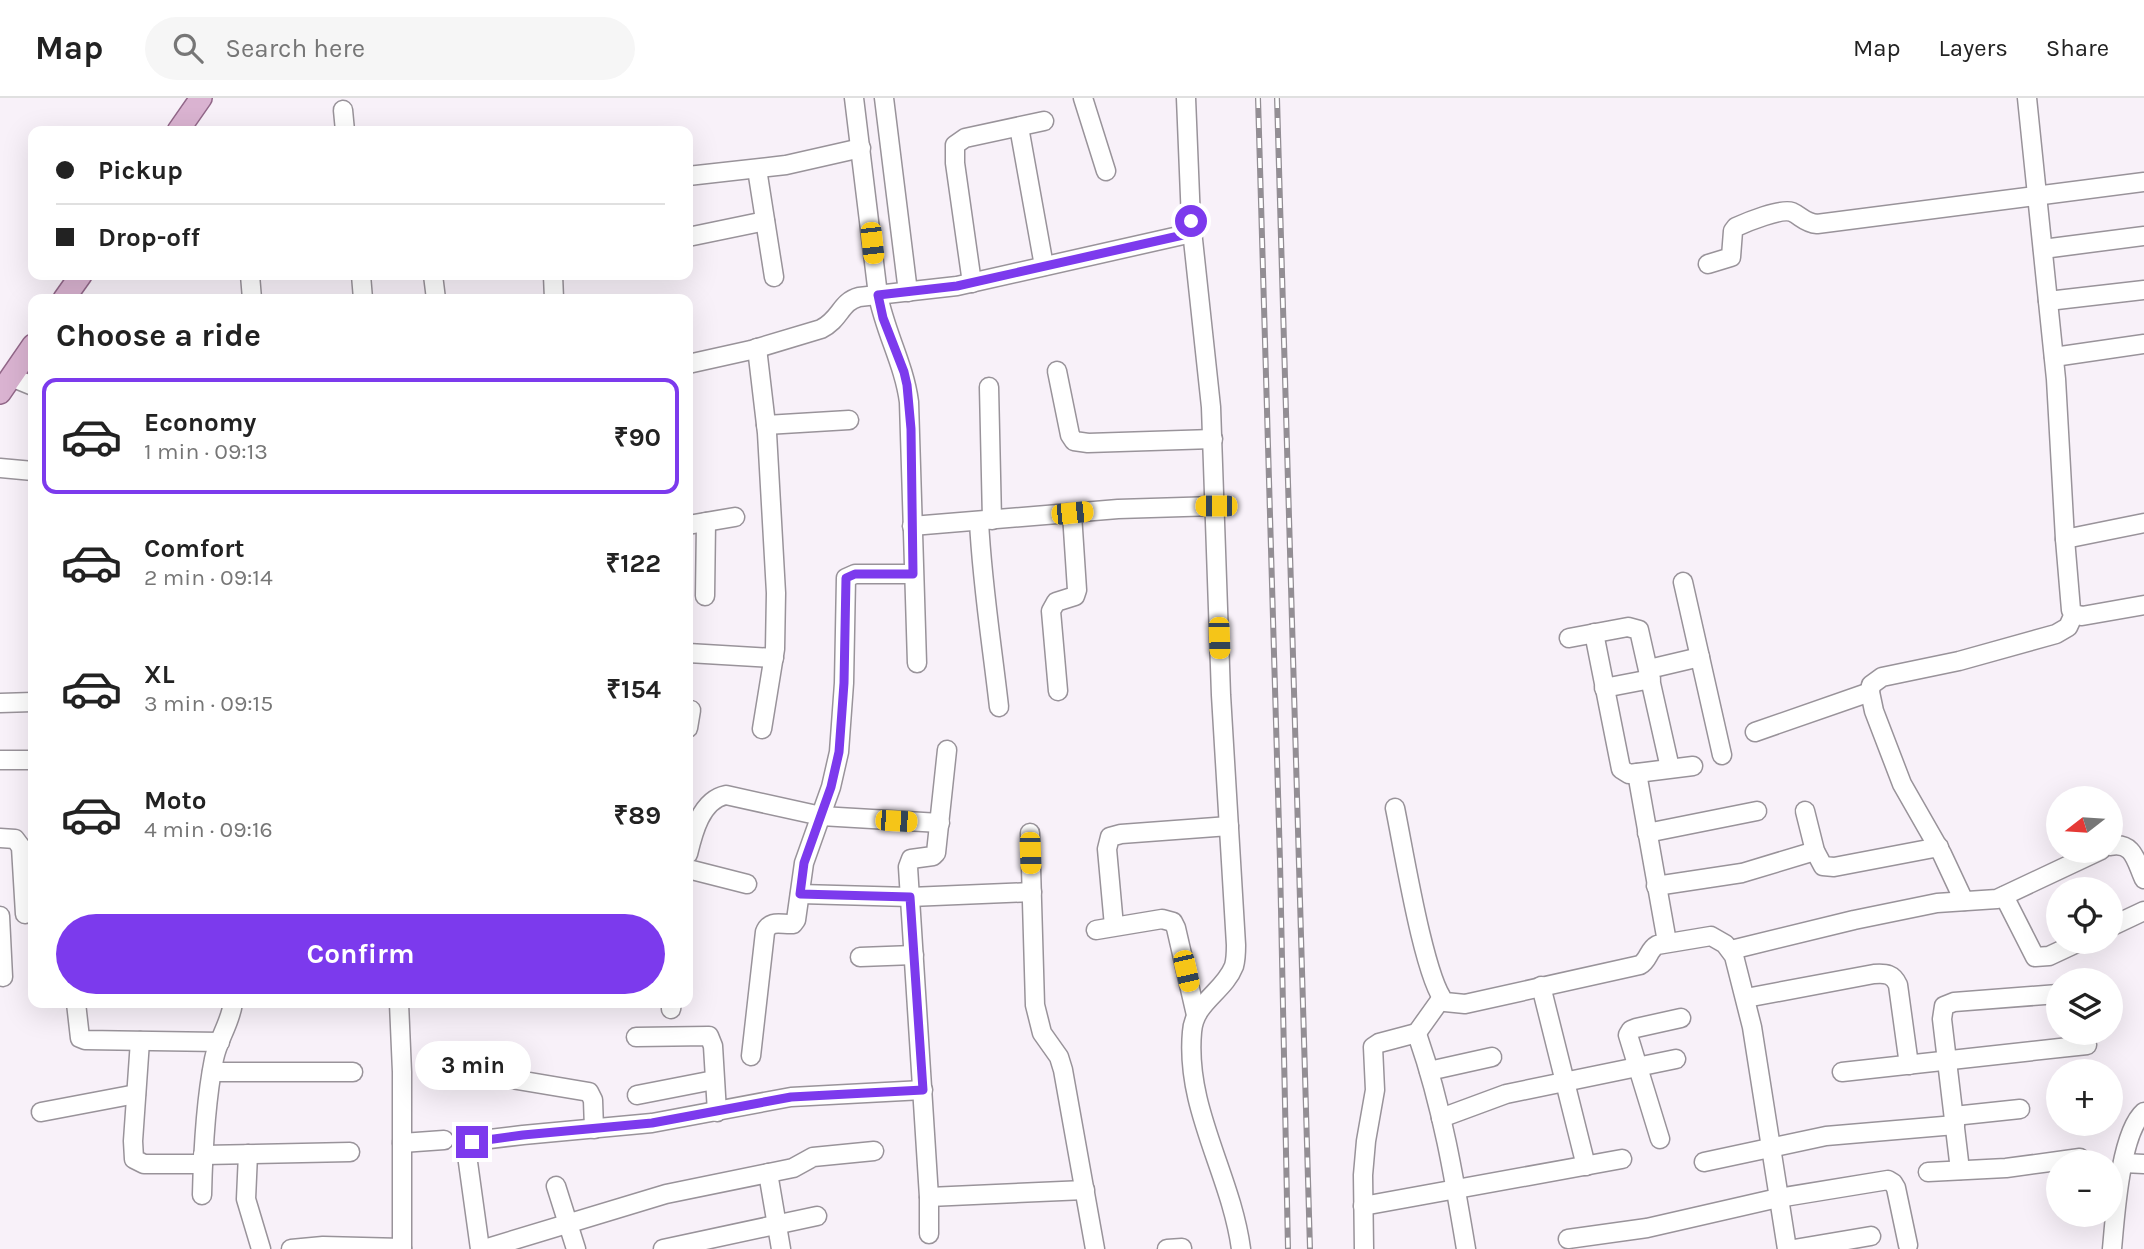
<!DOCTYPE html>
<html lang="en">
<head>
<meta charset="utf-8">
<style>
	body { margin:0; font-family:Karla,sans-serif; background:#f6f6f6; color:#222; height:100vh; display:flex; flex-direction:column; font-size:26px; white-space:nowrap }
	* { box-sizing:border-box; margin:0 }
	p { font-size:23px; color:#767676 }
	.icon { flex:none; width:38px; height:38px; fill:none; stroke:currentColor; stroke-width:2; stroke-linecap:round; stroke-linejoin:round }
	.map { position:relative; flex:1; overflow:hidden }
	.side { position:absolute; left:28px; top:196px; width:665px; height:714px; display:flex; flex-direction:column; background:#fff; border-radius:14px; box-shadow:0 7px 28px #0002 }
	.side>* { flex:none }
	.banner { position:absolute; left:28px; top:28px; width:665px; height:154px; border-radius:14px; box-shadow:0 7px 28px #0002; display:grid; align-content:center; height:154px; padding:0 28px; background:#fff }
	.needle { width:46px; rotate:253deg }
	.controls { position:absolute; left:2046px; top:688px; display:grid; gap:14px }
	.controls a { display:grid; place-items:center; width:77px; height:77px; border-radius:50%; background:#fff; box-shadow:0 7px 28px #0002; font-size:35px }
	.end { position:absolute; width:32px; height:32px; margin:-16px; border:9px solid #7c3aed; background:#fff; box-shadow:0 0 0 4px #fff }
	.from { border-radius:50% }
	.bubble { position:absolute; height:49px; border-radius:24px; background:#fff; box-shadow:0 7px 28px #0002; font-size:23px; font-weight:700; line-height:49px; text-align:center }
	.car { position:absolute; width:21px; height:42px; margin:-21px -10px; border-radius:9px; box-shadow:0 0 5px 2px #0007; background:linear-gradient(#f5c518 24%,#345 0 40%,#f5c518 0 76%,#345 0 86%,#f5c518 0) }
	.banner b { display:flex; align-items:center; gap:24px; height:66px; font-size:26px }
	.banner b+b { border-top:2px solid #e0e0e0 }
	.banner i { width:18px; height:18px; background:#222 }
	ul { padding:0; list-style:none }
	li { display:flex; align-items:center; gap:21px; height:116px; margin:0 14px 10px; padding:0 14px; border:4px solid transparent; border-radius:14px }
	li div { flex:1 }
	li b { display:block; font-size:26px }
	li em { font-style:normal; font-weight:700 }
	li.on { border-color:#7c3aed }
	li>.icon { width:63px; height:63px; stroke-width:1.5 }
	h2 { padding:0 28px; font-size:32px; line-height:84px }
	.action { display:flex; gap:14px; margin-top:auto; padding:14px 28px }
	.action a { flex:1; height:80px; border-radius:42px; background:#7c3aed; color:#fff; font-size:28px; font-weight:700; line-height:80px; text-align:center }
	header { display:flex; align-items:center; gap:42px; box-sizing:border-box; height:98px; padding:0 35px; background:#fff; border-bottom:2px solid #e0e0e0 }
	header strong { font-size:33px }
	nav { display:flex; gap:38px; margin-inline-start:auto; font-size:24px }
	.search { width:490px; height:63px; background:#f6f6f6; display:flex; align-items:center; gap:18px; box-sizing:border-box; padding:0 24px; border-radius:38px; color:#767676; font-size:26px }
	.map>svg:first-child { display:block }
</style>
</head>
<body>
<header>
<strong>Map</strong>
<div class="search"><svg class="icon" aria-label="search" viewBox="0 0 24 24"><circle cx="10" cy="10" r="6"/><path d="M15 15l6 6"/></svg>Search here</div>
<nav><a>Map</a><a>Layers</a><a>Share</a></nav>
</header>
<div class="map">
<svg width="2144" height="1151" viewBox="0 0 2144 1151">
	<rect width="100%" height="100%" fill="#f8f1f9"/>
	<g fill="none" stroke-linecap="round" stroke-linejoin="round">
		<!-- minor casing -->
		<g stroke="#99939a" stroke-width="21">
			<g id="minor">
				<path d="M854,0l24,197c7,37 26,69 31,107l8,261"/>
				<path d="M884,0l24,194"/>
				<path d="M1083,0l23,73"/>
				<path d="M1186,0l5,123 20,186 10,288 15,250c0,7 0,14 -2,21 -10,26 -40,36 -42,66 -7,77 39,142 49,217"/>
				<path d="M2027,0l29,281 9,160 6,71 3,4 8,2 62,-11"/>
				<path d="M343,12l2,21"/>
				<path d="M1019,29l25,139"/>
				<path d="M757,71l17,108"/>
				<path d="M688,78l98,-11 75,-17"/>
				<path d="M688,139l77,-16"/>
				<path d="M2043,151l101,-13"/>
				<path d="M1708,166l23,-7 2,-26 3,-4c11,-5 45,-19 56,-15 9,4 13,11 25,12l327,-42"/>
				<path d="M250,177l2,24"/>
				<path d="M361,177l2,24"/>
				<path d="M433,177l3,24"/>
				<path d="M553,177l1,24"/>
				<path d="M972,185l-17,-120v-18l10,-7 79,-17"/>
				<path d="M2048,203l96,-11"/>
				<path d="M757,250l10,85 9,160 -1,56 -13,80"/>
				<path d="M2054,259l90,-13"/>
				<path d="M688,266l63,-14 70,-21c20,-10 19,-27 38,-32l98,-11 235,-53"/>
				<path d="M1057,273l13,64 4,6 14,2 125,-4"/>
				<path d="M11,279l22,9"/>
				<path d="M989,289l3,133"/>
				<path d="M766,327l83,-5"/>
				<path d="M0,370l33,3"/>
				<path d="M979,423c3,63 13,124 20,186"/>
				<path d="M688,427l47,-8"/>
				<path d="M912,428l206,-17 98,-3"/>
				<path d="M2065,441l79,-16"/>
				<path d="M1683,484l39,173"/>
				<path d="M705,498l1,-74"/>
				<path d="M1594,535l27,136 8,5 64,-8"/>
				<path d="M1569,540l59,-11 11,3 31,138"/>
				<path d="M688,555l86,5"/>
				<path d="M1649,571l51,-12"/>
				<path d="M1604,590l47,-9"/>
				<path d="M1058,593l-7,-80 5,-9 19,-6 2,-6 -5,-76"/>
				<path d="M0,605l33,-1"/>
				<path d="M688,630l3,-18"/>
				<path d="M1755,634l115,-40"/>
				<path d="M0,662h33"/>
				<path d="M1637,675l30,169"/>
				<path d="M1395,710c8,38 29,171 50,194l20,2 175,-39c9,-5 8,-15 17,-20l54,-9 14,8 9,12 18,71 35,222"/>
				<path d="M1805,713l10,40 8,15 11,1 105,-20"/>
				<path d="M1030,735l5,172 7,28 17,24 4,13 32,179"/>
				<path d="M1647,735l110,-22"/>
				<path d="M0,740l15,1 6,8 4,67"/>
				<path d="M2110,748c24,-5 26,16 34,33"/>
				<path d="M688,756c5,-21 13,-54 38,-59l95,21 119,7"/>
				<path d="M688,771l59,15"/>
				<path d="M1656,788l86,-13 73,-22"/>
				<path d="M800,796l110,3 122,-5"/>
				<path d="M2004,798l31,61 14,-1 30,-14"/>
				<path d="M1964,803l-22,-47 -40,-70 -28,-73 -4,-19 1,-7 11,-8 77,-16 97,-27 12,-7 6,-13"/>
				<path d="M0,818l3,61"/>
				<path d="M1114,828l-7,-77 3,-12 11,-3 108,-8"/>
				<path d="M2110,829l34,-16"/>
				<path d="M1096,832l66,-11 11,3 3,6 20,87"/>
				<path d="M1731,852l123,-30 83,-17 60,-4 104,-49"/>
				<path d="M860,859l54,-2"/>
				<path d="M1541,888l45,180"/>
				<path d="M1746,900l128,-24c12,-1 19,0 24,11l11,80"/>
				<path d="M76,905l4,35 5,2 135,2"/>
				<path d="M399,905l3,69v177"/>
				<path d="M671,911l1,-6"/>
				<path d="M1416,936l25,-35"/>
				<path d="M636,939l73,-1 4,10 4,66"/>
				<path d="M140,943l-7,100 1,18 10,5h59"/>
				<path d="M751,958l14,-124c5,-13 17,-7 28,-8l3,-4 8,-57 27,-76 8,-35 5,-69 2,-105 9,-4h58"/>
				<path d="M1429,973l63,-14"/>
				<path d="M212,974h141"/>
				<path d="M1842,974l245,-27"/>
				<path d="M506,980l83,14 4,8 1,29"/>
				<path d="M637,997l77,-15"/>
				<path d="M41,1014l95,-18"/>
				<path d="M1954,1018l66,-7"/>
				<path d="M1441,1020l65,-24 170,-35"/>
				<path d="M1660,1041l-32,-104 3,-5 5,-2 45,-10"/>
				<path d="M402,1045l42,-3"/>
				<path d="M248,1056l-2,45 15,50"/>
				<path d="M203,1057l147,-3"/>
				<path d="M1704,1064l122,-26 129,-11"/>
				<path d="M2123,1065l21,1"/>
				<path d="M1960,1072l-18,-151 2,-13 10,-4 104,-8"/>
				<path d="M1928,1074l78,-4 74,-10"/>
				<path d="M768,1075l13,76"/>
				<path d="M556,1088l20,63"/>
				<path d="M202,1097c1,-44 3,-91 12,-136 4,-20 16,-35 19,-56"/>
				<path d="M929,1099l156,-7"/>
				<path d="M1363,1108l259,-47"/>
				<path d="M929,1136v-37l-21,-330 3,-8 22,-3 3,-3 11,-103"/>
				<path d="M1568,1141l79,-11 131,-30 110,-18 5,3 3,5 12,57"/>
				<path d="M291,1151l32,-3 79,2"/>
				<path d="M480,1151l-13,-94 2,-11 4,-3 50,-6 129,-12 139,-26 132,-7"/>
				<path d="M484,1151l182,-55 127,-26 20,-11 61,-6"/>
				<path d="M663,1151l154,-33"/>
				<path d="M1167,1151l15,-1"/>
				<path d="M1364,1151l-1,-74 3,-34 9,-51 -2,-43 6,-4 34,-9 5,3c24,69 36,140 48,212"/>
				<path d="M1794,1151l77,-13"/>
				<path d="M2112,1151c3,-32 8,-116 32,-137"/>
			</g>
		</g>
		<!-- major casing -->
		<g stroke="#926789" stroke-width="24">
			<g id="major">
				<path d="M178,33l23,-33"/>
				<path d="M64,201l17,-24"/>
				<path d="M0,295l33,-48"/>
			</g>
		</g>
		<!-- minor -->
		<use href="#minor" stroke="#fff" stroke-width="18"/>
		<!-- major -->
		<use href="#major" stroke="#dab3d1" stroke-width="21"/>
		<!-- rail casing -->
		<g stroke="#938e94" stroke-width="6">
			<g id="rail">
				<path d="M1258,0l22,764 8,387"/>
				<path d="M1277,0l33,1151"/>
			</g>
		</g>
		<!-- rail -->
		<use href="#rail" stroke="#fff" stroke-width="3.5" stroke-dasharray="10" stroke-linecap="butt"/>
	</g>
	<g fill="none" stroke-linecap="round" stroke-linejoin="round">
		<!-- route -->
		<path stroke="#7c3aed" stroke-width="9" d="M472,1044l51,-7 129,-12 139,-26 132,-7 -13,-193 -110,-3 4,-31 27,-76 8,-35 5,-69 2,-105 9,-4h58l-2,-145 -4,-44 -3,-13 -21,-54 -5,-23 79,-9 235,-53 -1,-12"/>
	</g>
</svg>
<div class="controls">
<a><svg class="needle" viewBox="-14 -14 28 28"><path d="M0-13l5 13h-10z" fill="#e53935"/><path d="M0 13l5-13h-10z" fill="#767676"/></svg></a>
<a><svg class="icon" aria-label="locate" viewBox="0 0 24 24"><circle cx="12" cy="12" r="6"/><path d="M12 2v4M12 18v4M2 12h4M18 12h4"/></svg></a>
<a><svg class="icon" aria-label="layers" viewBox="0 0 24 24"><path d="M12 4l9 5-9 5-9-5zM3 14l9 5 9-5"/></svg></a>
<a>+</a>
<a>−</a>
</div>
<i class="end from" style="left:1191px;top:123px"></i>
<i class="end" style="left:472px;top:1044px"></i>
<div class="bubble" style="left:415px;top:943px;width:116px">3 min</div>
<i class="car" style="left:872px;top:145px;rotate:174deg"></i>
<i class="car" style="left:1216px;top:408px;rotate:270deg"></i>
<i class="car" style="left:1072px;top:415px;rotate:84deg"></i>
<i class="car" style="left:1219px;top:540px;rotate:178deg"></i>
<i class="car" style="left:896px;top:723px;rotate:93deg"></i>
<i class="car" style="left:1030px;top:755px;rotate:178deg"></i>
<i class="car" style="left:1186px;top:873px;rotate:167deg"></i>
<div class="banner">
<b><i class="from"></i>Pickup</b>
<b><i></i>Drop-off</b>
</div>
<section class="side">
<h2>Choose a ride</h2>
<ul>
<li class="on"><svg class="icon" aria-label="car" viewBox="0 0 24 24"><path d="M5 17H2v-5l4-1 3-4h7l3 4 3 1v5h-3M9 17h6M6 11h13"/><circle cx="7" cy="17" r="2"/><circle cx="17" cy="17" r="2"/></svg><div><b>Economy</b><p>1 min · 09:13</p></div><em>₹90</em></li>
<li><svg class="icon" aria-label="car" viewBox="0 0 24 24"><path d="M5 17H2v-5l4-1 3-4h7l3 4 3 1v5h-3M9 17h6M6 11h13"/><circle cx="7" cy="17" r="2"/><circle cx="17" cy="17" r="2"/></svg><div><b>Comfort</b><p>2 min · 09:14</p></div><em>₹122</em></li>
<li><svg class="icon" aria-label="car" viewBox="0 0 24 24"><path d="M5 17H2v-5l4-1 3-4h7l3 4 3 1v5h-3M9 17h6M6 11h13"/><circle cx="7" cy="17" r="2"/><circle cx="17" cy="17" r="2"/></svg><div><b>XL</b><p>3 min · 09:15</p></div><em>₹154</em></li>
<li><svg class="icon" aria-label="car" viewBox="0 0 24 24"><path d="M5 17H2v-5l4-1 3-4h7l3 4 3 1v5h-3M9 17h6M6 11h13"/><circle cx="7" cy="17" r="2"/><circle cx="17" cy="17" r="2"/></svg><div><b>Moto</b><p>4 min · 09:16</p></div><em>₹89</em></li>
</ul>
<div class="action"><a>Confirm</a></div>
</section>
</div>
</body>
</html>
